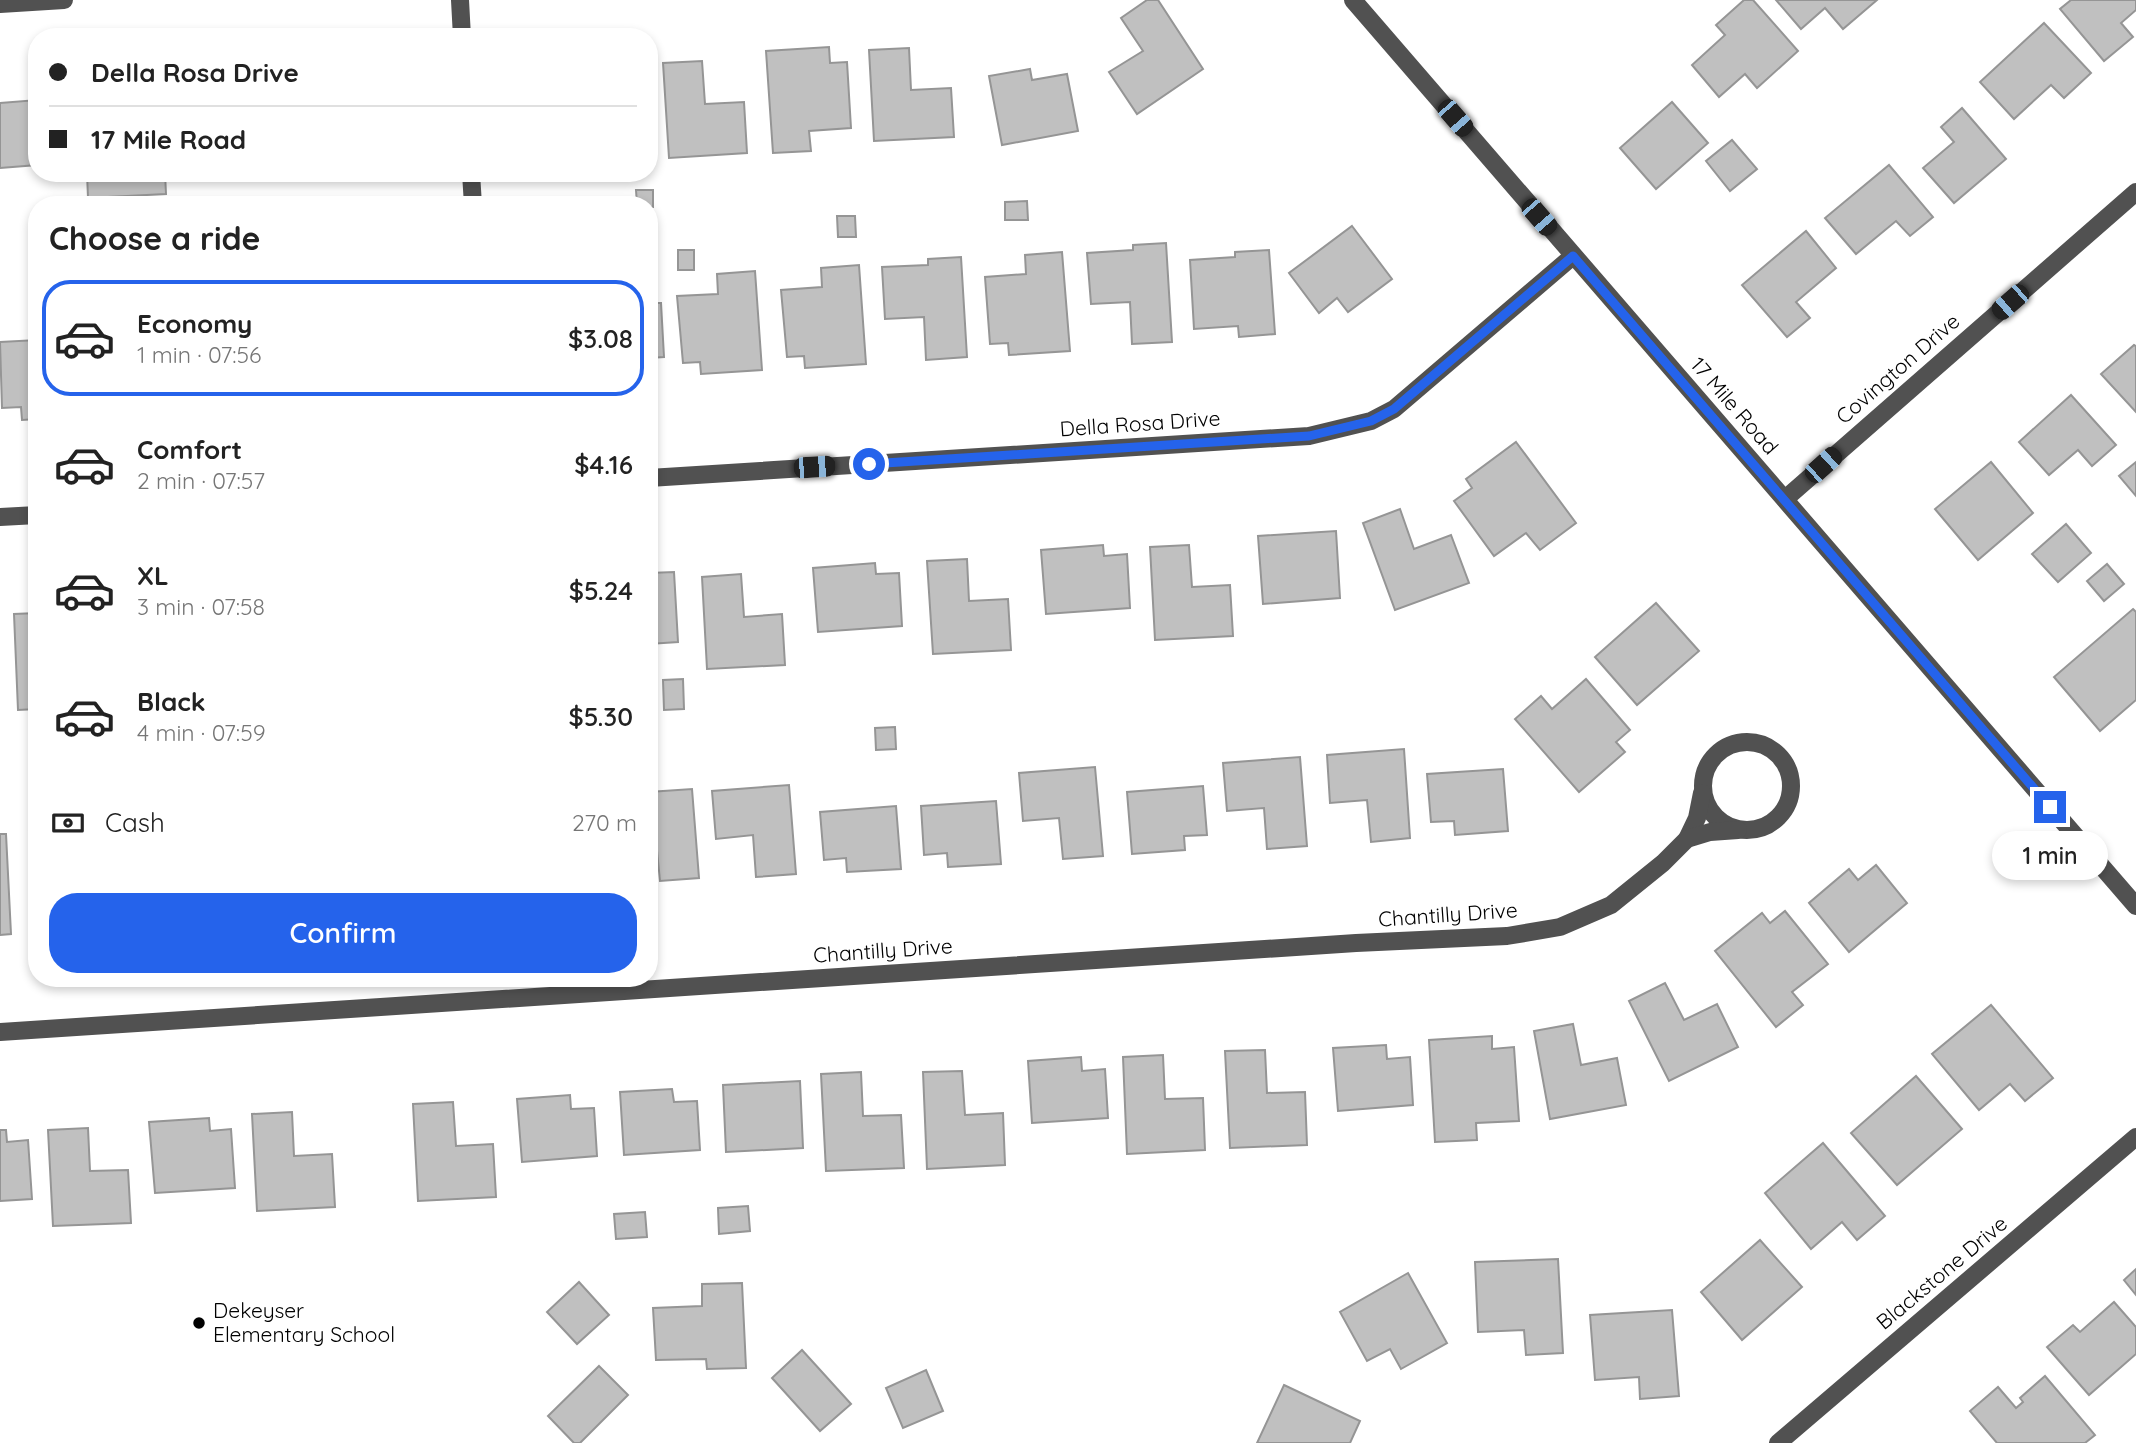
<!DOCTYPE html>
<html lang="en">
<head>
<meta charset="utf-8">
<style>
	body { margin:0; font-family:Quicksand,sans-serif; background:#f6f6f6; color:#222; height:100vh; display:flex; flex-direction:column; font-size:26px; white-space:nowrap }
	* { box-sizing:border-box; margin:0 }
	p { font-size:23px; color:#767676 }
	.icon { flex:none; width:38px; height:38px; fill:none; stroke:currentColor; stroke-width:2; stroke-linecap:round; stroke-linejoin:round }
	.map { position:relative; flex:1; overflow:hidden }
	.details { position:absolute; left:28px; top:196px; width:630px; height:791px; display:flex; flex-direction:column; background:#fff; border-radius:28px; box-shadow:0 4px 10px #0003 }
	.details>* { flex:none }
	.top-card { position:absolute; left:28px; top:28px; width:630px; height:154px; border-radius:28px; box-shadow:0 4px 10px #0003; display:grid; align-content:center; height:154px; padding:0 21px; background:#fff }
	.end { position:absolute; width:32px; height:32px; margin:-16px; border:9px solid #2563eb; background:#fff; box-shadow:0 0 0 4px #fff }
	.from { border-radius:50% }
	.bubble { position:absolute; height:49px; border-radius:24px; background:#fff; box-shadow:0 4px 10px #0003; font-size:23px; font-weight:600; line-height:49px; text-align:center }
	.car { position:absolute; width:21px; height:42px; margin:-21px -10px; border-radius:9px; box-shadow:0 0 5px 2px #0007; background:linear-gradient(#222 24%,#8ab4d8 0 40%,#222 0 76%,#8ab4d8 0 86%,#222 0) }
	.top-card b { display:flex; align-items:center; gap:24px; height:66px; font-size:26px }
	.top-card b+b { border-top:2px solid #e0e0e0 }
	.top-card i { width:18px; height:18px; background:#222 }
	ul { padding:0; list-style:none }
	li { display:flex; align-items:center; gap:21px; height:116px; margin:0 14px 10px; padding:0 7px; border:4px solid transparent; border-radius:28px }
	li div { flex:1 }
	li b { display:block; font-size:26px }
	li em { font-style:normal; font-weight:600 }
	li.selected { border-color:#2563eb }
	li>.icon { width:63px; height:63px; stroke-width:1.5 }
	h2 { padding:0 21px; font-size:32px; line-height:84px }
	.pay { display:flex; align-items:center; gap:18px; height:77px; padding:0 21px; font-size:26px }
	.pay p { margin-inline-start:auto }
	.primary-button { display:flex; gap:14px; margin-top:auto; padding:14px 21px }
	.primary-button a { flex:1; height:80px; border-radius:28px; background:#2563eb; color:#fff; font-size:28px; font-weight:600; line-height:80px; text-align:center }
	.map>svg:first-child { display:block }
</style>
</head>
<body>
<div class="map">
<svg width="2136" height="1443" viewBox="0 0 2136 1443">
	<rect width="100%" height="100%" fill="#fff"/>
	<!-- building -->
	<g fill="#c0c0c0" stroke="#959595" stroke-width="2">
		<path d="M1147,0h11l45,69 -66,45 -28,-42 34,-21 -22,-33z"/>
		<path d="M1744,0h9l45,51 -41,37 -12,-14 -26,23 -27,-32 33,-30 -9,-10z"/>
		<path d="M1776,0h101l-34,29 -18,-21 -24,21z"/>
		<path d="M2071,0h65v10l-15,13 12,14 -29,24 -44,-52z"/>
		<path d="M2044,23l47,50 -27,25 -13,-13 -37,34 -34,-37z"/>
		<path d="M829,47l1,16 17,-1 4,66 -42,3 2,20 -38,2 -7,-102z"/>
		<path d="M909,48l2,42 40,-2 3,49 -80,4 -5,-91z"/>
		<path d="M702,61l3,43 39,-2 3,51 -78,5 -6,-95z"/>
		<path d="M1030,69l2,11 35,-6 11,57 -76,14 -13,-69z"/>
		<path d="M37,100v65l-37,3v-65z"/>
		<path d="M1672,102l36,41 -52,46 -36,-41z"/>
		<path d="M1962,108l44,51 -52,44 -31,-35 31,-26 -13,-15z"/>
		<path d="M1732,140l25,29 -27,22 -24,-30z"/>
		<path d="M1889,165l44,52 -23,19 -14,-15 -40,33 -31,-36z"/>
		<path d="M87,173h78l1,21 -78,4z"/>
		<path d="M291,173h66l-65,3z"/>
		<path d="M636,190h17v17h-4v-2h-12z"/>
		<path d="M1027,201l1,19h-23v-18z"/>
		<path d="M837,216h18l1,21h-18z"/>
		<path d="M1352,226l40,53 -44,33 -11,-14 -18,15 -30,-40z"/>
		<path d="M1806,231l30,37 -40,34 14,16 -23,19 -45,-52z"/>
		<path d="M1166,243l6,99 -40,2 -2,-42 -39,2 -4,-51 46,-3v-5z"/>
		<rect x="678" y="250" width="16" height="20"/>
		<path d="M1269,250l6,84 -36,3 -1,-11 -44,3 -4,-69 45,-3v-5z"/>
		<path d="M1062,252l8,99 -61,4 -1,-12 -18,1 -5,-67 41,-3 -1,-19z"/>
		<path d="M961,257l6,100 -41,3 -2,-43 -39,2 -3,-52 46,-2v-6z"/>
		<path d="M859,265l7,99 -61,4 -1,-12 -17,1 -6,-67 41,-3 -1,-19z"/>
		<path d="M755,271l7,99 -61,4 -1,-12 -17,1 -6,-67 41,-2 -1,-20z"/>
		<path d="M649,303h12l3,54 -15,1z"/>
		<path d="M37,340v79l-15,1 -1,-13 -19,1 -2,-66z"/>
		<path d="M2134,345l2,1v66l-35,-38z"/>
		<path d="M2071,395l45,50 -24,21 -14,-16 -29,25 -30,-33z"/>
		<path d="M1516,442l60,81 -36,27 -14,-17 -32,23 -40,-55 18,-13 -6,-9z"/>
		<path d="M1991,462l42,51 -55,47 -43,-51z"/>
		<path d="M2136,462v34l-17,-20z"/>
		<path d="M1400,509l14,40 37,-14 18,48 -74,27 -32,-87z"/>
		<path d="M2066,524l25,29 -33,29 -26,-28z"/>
		<path d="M1336,531l4,67 -77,6 -5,-68z"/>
		<path d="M1103,545l1,11 23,-2 3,54 -84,6 -5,-64z"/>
		<path d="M1189,545l3,42 38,-2 3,51 -78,4 -5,-93z"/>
		<path d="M967,559l2,42 39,-2 3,51 -78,4 -6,-93z"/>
		<path d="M875,563l1,11 23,-1 3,53 -84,6 -5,-64z"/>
		<path d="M2107,564l17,20 -20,17 -17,-20z"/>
		<path d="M674,572l4,70 -29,2v-71z"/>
		<path d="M741,574l3,43 38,-3 3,51 -78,4 -5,-92z"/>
		<path d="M1656,603l43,48 -62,54 -42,-48z"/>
		<path d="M2133,609l3,3v88l-36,31 -46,-54z"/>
		<path d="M37,613v96l-19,1 -4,-96z"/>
		<path d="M683,679l1,30 -20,1 -1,-30z"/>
		<path d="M1586,679l44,51 -14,12 9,10 -46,40 -64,-73 26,-23 11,13z"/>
		<path d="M895,727l1,22 -20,1 -1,-22z"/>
		<path d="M1404,749l6,89 -39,4 -4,-42 -37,3 -3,-48z"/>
		<path d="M1300,757l7,89 -40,3 -3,-41 -37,3 -4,-48z"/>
		<path d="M1095,767l8,89 -40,3 -4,-41 -36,3 -4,-48z"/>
		<path d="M1503,769l5,62 -53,4 -1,-14 -23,1 -4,-48z"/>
		<path d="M789,785l7,89 -40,3 -3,-42 -37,4 -4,-48z"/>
		<path d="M1203,786l4,49 -23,1 1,14 -53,4 -5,-62z"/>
		<path d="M692,789l7,89 -39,3 -4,-41 -7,1v-49z"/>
		<path d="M996,801l5,63 -53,3 -1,-14 -23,2 -3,-49z"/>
		<path d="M896,806l5,63 -54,3 -1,-14 -22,2 -4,-48z"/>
		<path d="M37,830v53l-5,1 -3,-53z"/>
		<path d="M0,834h6l5,100 -11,1z"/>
		<path d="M1876,865l31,38 -58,49 -40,-49 40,-34 9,11z"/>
		<path d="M1785,911l43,53 -36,28 11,13 -27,22 -61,-76 47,-38 8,10z"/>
		<path d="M1665,983l19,37 33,-16 21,43 -69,34 -40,-80z"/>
		<path d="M1991,1005l62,73 -28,23 -15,-17 -31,26 -47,-56z"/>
		<path d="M1573,1024l8,41 36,-7 9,47 -76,14 -16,-88z"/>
		<path d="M1492,1036v13l22,-2 5,74 -43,2 1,17 -42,2 -6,-102z"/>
		<path d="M1386,1045l1,14 23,-2 3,48 -75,6 -5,-63z"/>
		<path d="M1265,1050l2,43 38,-1 2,53 -77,3 -5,-97z"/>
		<path d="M1163,1055l2,44 38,-1 2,52 -78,4 -4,-97z"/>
		<path d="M1081,1057l1,14 23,-2 3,49 -76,5 -4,-62z"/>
		<path d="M962,1071l3,44 38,-2 2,52 -78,4 -4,-97z"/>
		<path d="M861,1072l2,44 38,-1 3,53 -78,3 -5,-97z"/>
		<path d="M1916,1076l46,53 -65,56 -46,-52z"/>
		<path d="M800,1081l3,67 -77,4 -3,-67z"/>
		<path d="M672,1089l2,13 23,-1 3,49 -76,5 -4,-63z"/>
		<path d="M570,1095l1,14 23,-1 3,48 -75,6 -5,-63z"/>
		<path d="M453,1102l3,44 37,-2 3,53 -78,4 -5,-97z"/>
		<path d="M292,1112l2,44 38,-2 3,53 -78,4 -5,-97z"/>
		<path d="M209,1118l1,13 21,-2 4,59 -80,5 -6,-71z"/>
		<path d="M88,1128l2,43 38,-1 3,53 -78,3 -5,-96z"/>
		<path d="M0,1130h6l1,12 21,-2 4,59 -32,2z"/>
		<path d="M1823,1143l62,73 -28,24 -15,-18 -31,27 -46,-56z"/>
		<path d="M748,1206l2,25 -31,3 -1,-26z"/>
		<path d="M645,1212l2,25 -31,2 -2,-25z"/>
		<path d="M1760,1240l42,47 -60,53 -41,-48z"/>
		<path d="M1558,1259l5,94 -37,2 -2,-25 -46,2 -3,-70z"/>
		<path d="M2136,1269v26l-12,-15z"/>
		<path d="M1408,1273l39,70 -46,26 -11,-20 -23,12 -27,-49z"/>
		<path d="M579,1282l30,33 -32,29 -30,-32z"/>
		<path d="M742,1283l4,85 -39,1 -1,-10 -50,1 -3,-52 49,-2v-22z"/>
		<path d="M2114,1302l22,25v27l-47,41 -42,-48 26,-22 7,7z"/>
		<path d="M1672,1310l7,86 -39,3 -1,-22 -44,3 -5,-65z"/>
		<path d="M802,1350l49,54 -31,27 -48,-53z"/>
		<path d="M599,1366l29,29 -48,48h-6l-26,-27z"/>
		<path d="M926,1370l17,41 -40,17 -17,-40z"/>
		<path d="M2045,1376l50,59 -10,8h-88l-27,-32 28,-24 18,21 7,-6 -3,-4z"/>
		<path d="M1284,1385l76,36 -10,22h-93z"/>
	</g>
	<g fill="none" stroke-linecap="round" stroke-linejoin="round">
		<!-- minor -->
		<g stroke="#515151" stroke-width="18">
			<path d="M460,0l2,37"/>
			<path d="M1353,0l783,906"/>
			<path d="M0,4l64,-4"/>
			<path d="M471,173l2,32"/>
			<path d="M649,478l660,-42 62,-15 23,-12 179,-153"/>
			<path d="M1785,499l351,-307"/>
			<path d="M0,517l37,-2"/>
			<circle cx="1747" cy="786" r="44"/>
			<path d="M1687,839l10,-21 5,-25"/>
			<path d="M0,1032l1356,-89 151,-7 53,-9 51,-22 52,-42 24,-24 23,-7 28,-2"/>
			<path d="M1778,1443l358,-306"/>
		</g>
	</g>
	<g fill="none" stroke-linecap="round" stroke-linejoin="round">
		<!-- route -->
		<path stroke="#2563eb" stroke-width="9" d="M869,464l440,-28 62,-15 23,-12 179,-153 477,551"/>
	</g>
	<!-- markers -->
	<circle fill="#000" stroke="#fff" stroke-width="2.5" cx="199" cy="1323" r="7"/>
	<g text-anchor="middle" stroke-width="5" stroke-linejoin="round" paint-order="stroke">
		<!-- street labels -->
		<g font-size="21" fill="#000" stroke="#fff">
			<text transform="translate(1898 369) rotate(-41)" y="7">Covington Drive</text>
			<text transform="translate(1734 406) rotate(49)" y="7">17 Mile Road</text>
			<text transform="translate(1140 424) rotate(-4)" y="7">Della Rosa Drive</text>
			<text transform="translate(1448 915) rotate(-4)" y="7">Chantilly Drive</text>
			<text transform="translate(883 951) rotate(-4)" y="7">Chantilly Drive</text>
			<text transform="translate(1942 1273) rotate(-40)" y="7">Blackstone Drive</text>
		</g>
		<!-- poi labels -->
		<g font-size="21" fill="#000" stroke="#fff" text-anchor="start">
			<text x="213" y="1318">Dekeyser<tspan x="213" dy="24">Elementary School</tspan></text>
		</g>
	</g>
</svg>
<i class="end from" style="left:869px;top:464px"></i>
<i class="end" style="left:2050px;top:807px"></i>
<div class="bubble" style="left:1992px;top:831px;width:116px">1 min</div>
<i class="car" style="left:1455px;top:118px;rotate:139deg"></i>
<i class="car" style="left:1539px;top:217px;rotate:139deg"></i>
<i class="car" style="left:2010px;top:302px;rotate:229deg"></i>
<i class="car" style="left:1823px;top:465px;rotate:48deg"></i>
<i class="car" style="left:814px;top:467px;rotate:86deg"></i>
<div class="top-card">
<b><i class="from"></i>Della Rosa Drive</b>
<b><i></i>17 Mile Road</b>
</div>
<section class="details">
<h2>Choose a ride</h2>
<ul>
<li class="selected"><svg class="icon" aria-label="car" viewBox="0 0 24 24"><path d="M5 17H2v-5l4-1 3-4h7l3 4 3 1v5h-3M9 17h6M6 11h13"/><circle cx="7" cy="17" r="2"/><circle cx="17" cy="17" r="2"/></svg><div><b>Economy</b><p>1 min · 07:56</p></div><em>$3.08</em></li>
<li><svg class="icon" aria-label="car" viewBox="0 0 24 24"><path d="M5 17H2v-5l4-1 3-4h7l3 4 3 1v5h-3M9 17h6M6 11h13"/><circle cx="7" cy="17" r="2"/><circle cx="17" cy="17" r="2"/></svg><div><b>Comfort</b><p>2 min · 07:57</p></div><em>$4.16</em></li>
<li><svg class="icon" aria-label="car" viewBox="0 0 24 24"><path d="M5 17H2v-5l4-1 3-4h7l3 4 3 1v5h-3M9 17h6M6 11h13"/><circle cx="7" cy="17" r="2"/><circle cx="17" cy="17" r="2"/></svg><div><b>XL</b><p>3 min · 07:58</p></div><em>$5.24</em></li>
<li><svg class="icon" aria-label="car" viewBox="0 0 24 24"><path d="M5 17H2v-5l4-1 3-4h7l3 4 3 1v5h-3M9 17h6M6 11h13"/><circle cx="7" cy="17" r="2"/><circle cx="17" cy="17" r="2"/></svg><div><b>Black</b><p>4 min · 07:59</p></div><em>$5.30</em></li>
</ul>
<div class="pay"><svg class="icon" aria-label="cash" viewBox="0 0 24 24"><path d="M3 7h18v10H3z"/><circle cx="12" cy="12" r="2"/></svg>Cash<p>270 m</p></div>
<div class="primary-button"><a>Confirm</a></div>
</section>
</div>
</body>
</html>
